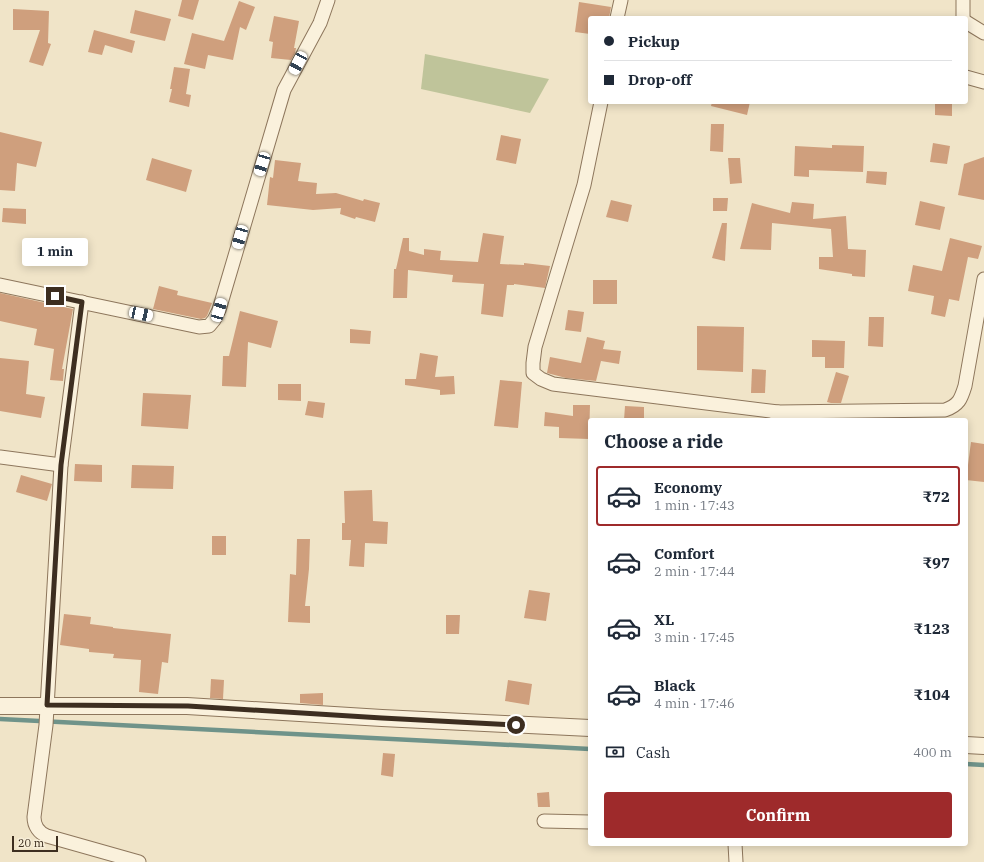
<!DOCTYPE html>
<html lang="en">
<head>
<meta charset="utf-8">
<style>
	body { margin:0; font-family:"IBM Plex Serif",serif; background:#f2f2f3; color:#1f2937; height:100vh; display:flex; flex-direction:column; font-size:15px; white-space:nowrap }
	* { box-sizing:border-box; margin:0 }
	p { font-size:13px; color:#747a83 }
	.icon { flex:none; width:22px; height:22px; fill:none; stroke:currentColor; stroke-width:2; stroke-linecap:round; stroke-linejoin:round }
	.map { position:relative; flex:1; overflow:hidden }
	.side { position:absolute; left:588px; top:418px; width:380px; height:428px; display:flex; flex-direction:column; background:#fff; border-radius:4px; box-shadow:0 2px 10px #0003 }
	.side>* { flex:none }
	.hud { position:absolute; left:588px; top:16px; width:380px; height:88px; border-radius:4px; box-shadow:0 2px 10px #0003; display:grid; align-content:center; height:88px; padding:0 16px; background:#fff }
	.scale { position:absolute; left:12px; bottom:10px; width:46px; box-sizing:border-box; padding-left:4px; border:2px solid #3d2e20; border-top:0; font-size:11px; line-height:14px; white-space:nowrap; color:#3d2e20; -webkit-text-stroke:3px #f7eed8; paint-order:stroke }
	.end { position:absolute; width:18px; height:18px; margin:-9px; border:5px solid #3d2e20; background:#fff; box-shadow:0 0 0 2px #fff }
	.from { border-radius:50% }
	.bubble { position:absolute; height:28px; border-radius:4px; background:#fff; box-shadow:0 2px 10px #0003; font-size:13px; font-weight:700; line-height:28px; text-align:center }
	.car { position:absolute; width:12px; height:24px; margin:-12px -6px; border-radius:5px; box-shadow:0 0 3px 1px #0007; background:linear-gradient(#fff 24%,#345 0 40%,#fff 0 76%,#345 0 86%,#fff 0) }
	.hud b { display:flex; align-items:center; gap:14px; height:38px; font-size:15px }
	.hud b+b { border-top:1px solid #e0e1e3 }
	.hud i { width:10px; height:10px; background:#1f2937 }
	ul { padding:0; list-style:none }
	li { display:flex; align-items:center; gap:12px; height:60px; margin:0 8px 6px; padding:0 8px; border:2px solid transparent; border-radius:4px }
	li div { flex:1 }
	li b { display:block; font-size:15px }
	li em { font-style:normal; font-weight:700 }
	li.active { border-color:#9e2a2b }
	li>.icon { width:36px; height:36px; stroke-width:1.5 }
	h2 { padding:0 16px; font-size:18px; line-height:48px }
	.pay { display:flex; align-items:center; gap:10px; height:44px; padding:0 16px; font-size:15px }
	.pay p { margin-inline-start:auto }
	.primary-button { display:flex; gap:8px; margin-top:auto; padding:8px 16px }
	.primary-button a { flex:1; height:46px; border-radius:4px; background:#9e2a2b; color:#fff; font-size:16px; font-weight:700; line-height:46px; text-align:center }
	.map>svg:first-child { display:block }
</style>
</head>
<body>
<div class="map">
<svg width="984" height="862" viewBox="0 0 984 862">
	<rect width="100%" height="100%" fill="#f0e4c8"/>
	<!-- cemetery -->
	<path fill="#bfc49a" d="M425,54l124,25 -19,34 -109,-24z"/>
	<g fill="none" stroke-linecap="round" stroke-linejoin="round">
		<!-- stream -->
		<g stroke="#6f938a" stroke-width="4.5">
			<path d="M0,719l590,30"/>
			<path d="M966,764l18,1"/>
		</g>
	</g>
	<!-- building -->
	<g fill="#cf9f7d">
		<path d="M182,0h17l-6,20 -15,-4z"/>
		<path d="M239,1l16,6 -9,23 -6,-3 -7,33 -25,-5 -3,14 -21,-5 8,-31 32,8z"/>
		<path d="M579,2l32,5 -2,11h-19v16l-15,-2z"/>
		<path d="M13,9l36,2 -1,32 3,1 -8,22 -14,-4 11,-32h-27z"/>
		<path d="M135,10l36,9 -6,22 -35,-8z"/>
		<path d="M274,16l25,5 -5,27h2l-1,5 -4,7 -20,-2 2,-16 -4,-1z"/>
		<path d="M94,30l41,11 -3,12 -27,-8 -3,10 -14,-3z"/>
		<path d="M174,67l16,2 -4,25 5,1 -2,12 -20,-5 3,-13h-2z"/>
		<path d="M712,102h38l-3,13 -36,-9z"/>
		<path d="M935,102h17v14l-17,-1z"/>
		<path d="M711,124h13l-1,28 -13,-1z"/>
		<path d="M0,132l42,10 -6,25 -19,-4 -2,28 -15,-1z"/>
		<path d="M501,135l20,4 -5,25 -20,-4z"/>
		<path d="M933,143l17,3 -3,18 -17,-2z"/>
		<path d="M832,145l32,1 -1,26 -54,-2v7l-15,-1 1,-30 37,2z"/>
		<path d="M984,157v43l-26,-5 6,-31z"/>
		<path d="M152,158l40,12 -6,22 -40,-12z"/>
		<path d="M728,158h12l2,25 -12,1z"/>
		<path d="M275,160l26,3 -3,18 19,2 -1,11 20,-1 27,8 1,-2 16,4 -5,19 -19,-5 -1,2 -15,-5 1,-6 -28,2 -46,-5 3,-28 3,1z"/>
		<path d="M867,171l20,1 -1,13 -20,-2z"/>
		<path d="M713,198h15l-1,13h-14z"/>
		<path d="M611,200l21,5 -4,17 -22,-5z"/>
		<path d="M920,201l25,6 -5,23 -25,-5z"/>
		<path d="M792,202l22,2 -1,15 33,-3 2,33 18,1 -1,27 -13,-1v-2l-33,-5v-12h14l-2,-28 -59,-6 -1,27 -31,-1 12,-46 38,10z"/>
		<path d="M3,208l23,1v15l-24,-2z"/>
		<path d="M722,223h5l-2,38 -13,-3z"/>
		<path d="M483,233l21,3 -4,28 24,1v-2l26,3 -5,22 -31,-4v1h-7l-4,32 -22,-3 3,-30 -32,-2 1,-7 -45,-5 -1,28h-14l1,-29h2l7,-31h6v13l15,4v-6l17,2 -1,9 38,2z"/>
		<path d="M950,238l32,8 -4,13 -10,-2 -9,44 -10,-2 -4,18 -14,-3 3,-18 -26,-5 5,-26 29,6z"/>
		<rect x="593" y="280" width="24" height="24"/>
		<path d="M159,286l19,5 -1,4 35,8 -5,13 -2,2 -4,1 -48,-10z"/>
		<path d="M0,293l73,16 -11,60h2l-1,12 -13,-1 4,-31 -20,-4 3,-16 -37,-8z"/>
		<path d="M568,310l16,2 -3,20 -16,-2z"/>
		<path d="M240,311l38,10 -7,27 -23,-6 -2,45 -24,-1 1,-30h6z"/>
		<path d="M869,317h15l-1,30 -15,-1z"/>
		<path d="M697,326l47,1 -1,45 -46,-2z"/>
		<path d="M350,329l21,2 -1,13 -20,-1z"/>
		<path d="M587,337l18,4 -2,8 18,2 -2,13 -18,-3 -5,20 -30,-3 -19,-5 3,-16 31,6z"/>
		<path d="M812,340l33,1 -1,27h-19v-11h-13z"/>
		<path d="M420,353l18,3 -3,21 19,-1 1,18 -15,1v-5l-35,-5v-6h11z"/>
		<path d="M0,358l29,3 -3,33 19,3 -4,21 -41,-7z"/>
		<path d="M752,369l14,1 -1,23h-14z"/>
		<path d="M836,372l13,4 -8,27h-10l-4,-1z"/>
		<path d="M500,380l22,2 -4,46 -24,-2z"/>
		<path d="M278,384h23v17l-23,-1z"/>
		<path d="M143,393l48,2 -3,34 -47,-3z"/>
		<path d="M308,401l17,2 -2,15 -18,-3z"/>
		<path d="M573,405h17l-1,34 -30,-1v-11l-15,-1 1,-14 28,4z"/>
		<path d="M625,406l19,1v13h-20z"/>
		<path d="M971,442l13,2v38l-18,-2z"/>
		<path d="M75,464l27,1v17l-28,-1z"/>
		<path d="M132,465l42,1 -1,23 -42,-1z"/>
		<path d="M21,475l31,9 -5,17 -31,-9z"/>
		<path d="M372,490l1,31 15,1 -1,22 -22,-1 -1,24 -15,-1 2,-26h-9v-17h3l-1,-32z"/>
		<rect x="212" y="536" width="14" height="19"/>
		<path d="M297,539h13l-1,30 -4,37h5v17l-22,-1 2,-48 6,1z"/>
		<path d="M529,590l21,3 -4,28 -22,-3z"/>
		<path d="M64,614l27,3 -1,7 23,3v1l58,6 -3,29 -6,-1 -4,32 -19,-2 2,-32 -28,-2 1,-4 -25,-2v-3l-29,-4z"/>
		<path d="M446,615h14l-1,19h-13z"/>
		<path d="M211,679l13,1 -1,19 -13,-1z"/>
		<path d="M508,680l24,4 -3,21 -24,-4z"/>
		<path d="M323,693v12l-23,-2v-9z"/>
		<path d="M383,753l12,1 -2,23 -12,-2z"/>
		<path d="M549,792l1,15h-12l-1,-14z"/>
	</g>
	<g fill="none" stroke-linecap="round" stroke-linejoin="round">
		<!-- minor casing -->
		<g stroke="#8d765c" stroke-width="15">
			<g id="minor">
				<path d="M963,0v18"/>
				<path d="M617,18l4,-18"/>
				<path d="M966,22l18,11"/>
				<path d="M966,77l18,5"/>
				<path d="M601,102l-17,83 -49,162 -2,16v10l8,6 12,5 225,28 -2,8"/>
				<path d="M0,285l199,42 10,-1 5,-6 5,-10 65,-220 36,-67 8,-23"/>
				<path d="M82,302l-21,163 -15,260 -12,92c0,9 5,16 13,19l92,26"/>
				<path d="M778,412l167,-2c14,-5 16,-11 20,-24l19,-107"/>
				<path d="M0,457l61,8"/>
				<path d="M544,821l46,1"/>
				<path d="M735,844l1,18"/>
			</g>
		</g>
		<!-- tertiary casing -->
		<g stroke="#8d765c" stroke-width="18">
			<g id="tertiary">
				<path d="M0,706h187l195,12 208,10"/>
				<path d="M966,745l18,1"/>
			</g>
		</g>
		<!-- minor -->
		<use href="#minor" stroke="#faf1dc" stroke-width="13"/>
		<!-- tertiary -->
		<use href="#tertiary" stroke="#faf1dc" stroke-width="16"/>
	</g>
	<g fill="none" stroke-linecap="round" stroke-linejoin="round">
		<!-- route -->
		<path stroke="#3d2e20" stroke-width="5" d="M55,296l27,6 -21,163 -14,240 141,1 194,12 134,7"/>
	</g>
</svg>
<div class="scale">20 m</div>
<i class="end from" style="left:516px;top:725px"></i>
<i class="end" style="left:55px;top:296px"></i>
<div class="bubble" style="left:22px;top:238px;width:66px">1 min</div>
<i class="car" style="left:298px;top:63px;rotate:208deg"></i>
<i class="car" style="left:262px;top:164px;rotate:197deg"></i>
<i class="car" style="left:240px;top:237px;rotate:196deg"></i>
<i class="car" style="left:219px;top:310px;rotate:16deg"></i>
<i class="car" style="left:141px;top:314px;rotate:102deg"></i>
<div class="hud">
<b><i class="from"></i>Pickup</b>
<b><i></i>Drop-off</b>
</div>
<section class="side">
<h2>Choose a ride</h2>
<ul>
<li class="active"><svg class="icon" aria-label="car" viewBox="0 0 24 24"><path d="M5 17H2v-5l4-1 3-4h7l3 4 3 1v5h-3M9 17h6M6 11h13"/><circle cx="7" cy="17" r="2"/><circle cx="17" cy="17" r="2"/></svg><div><b>Economy</b><p>1 min · 17:43</p></div><em>₹72</em></li>
<li><svg class="icon" aria-label="car" viewBox="0 0 24 24"><path d="M5 17H2v-5l4-1 3-4h7l3 4 3 1v5h-3M9 17h6M6 11h13"/><circle cx="7" cy="17" r="2"/><circle cx="17" cy="17" r="2"/></svg><div><b>Comfort</b><p>2 min · 17:44</p></div><em>₹97</em></li>
<li><svg class="icon" aria-label="car" viewBox="0 0 24 24"><path d="M5 17H2v-5l4-1 3-4h7l3 4 3 1v5h-3M9 17h6M6 11h13"/><circle cx="7" cy="17" r="2"/><circle cx="17" cy="17" r="2"/></svg><div><b>XL</b><p>3 min · 17:45</p></div><em>₹123</em></li>
<li><svg class="icon" aria-label="car" viewBox="0 0 24 24"><path d="M5 17H2v-5l4-1 3-4h7l3 4 3 1v5h-3M9 17h6M6 11h13"/><circle cx="7" cy="17" r="2"/><circle cx="17" cy="17" r="2"/></svg><div><b>Black</b><p>4 min · 17:46</p></div><em>₹104</em></li>
</ul>
<div class="pay"><svg class="icon" aria-label="cash" viewBox="0 0 24 24"><path d="M3 7h18v10H3z"/><circle cx="12" cy="12" r="2"/></svg>Cash<p>400 m</p></div>
<div class="primary-button"><a>Confirm</a></div>
</section>
</div>
</body>
</html>
